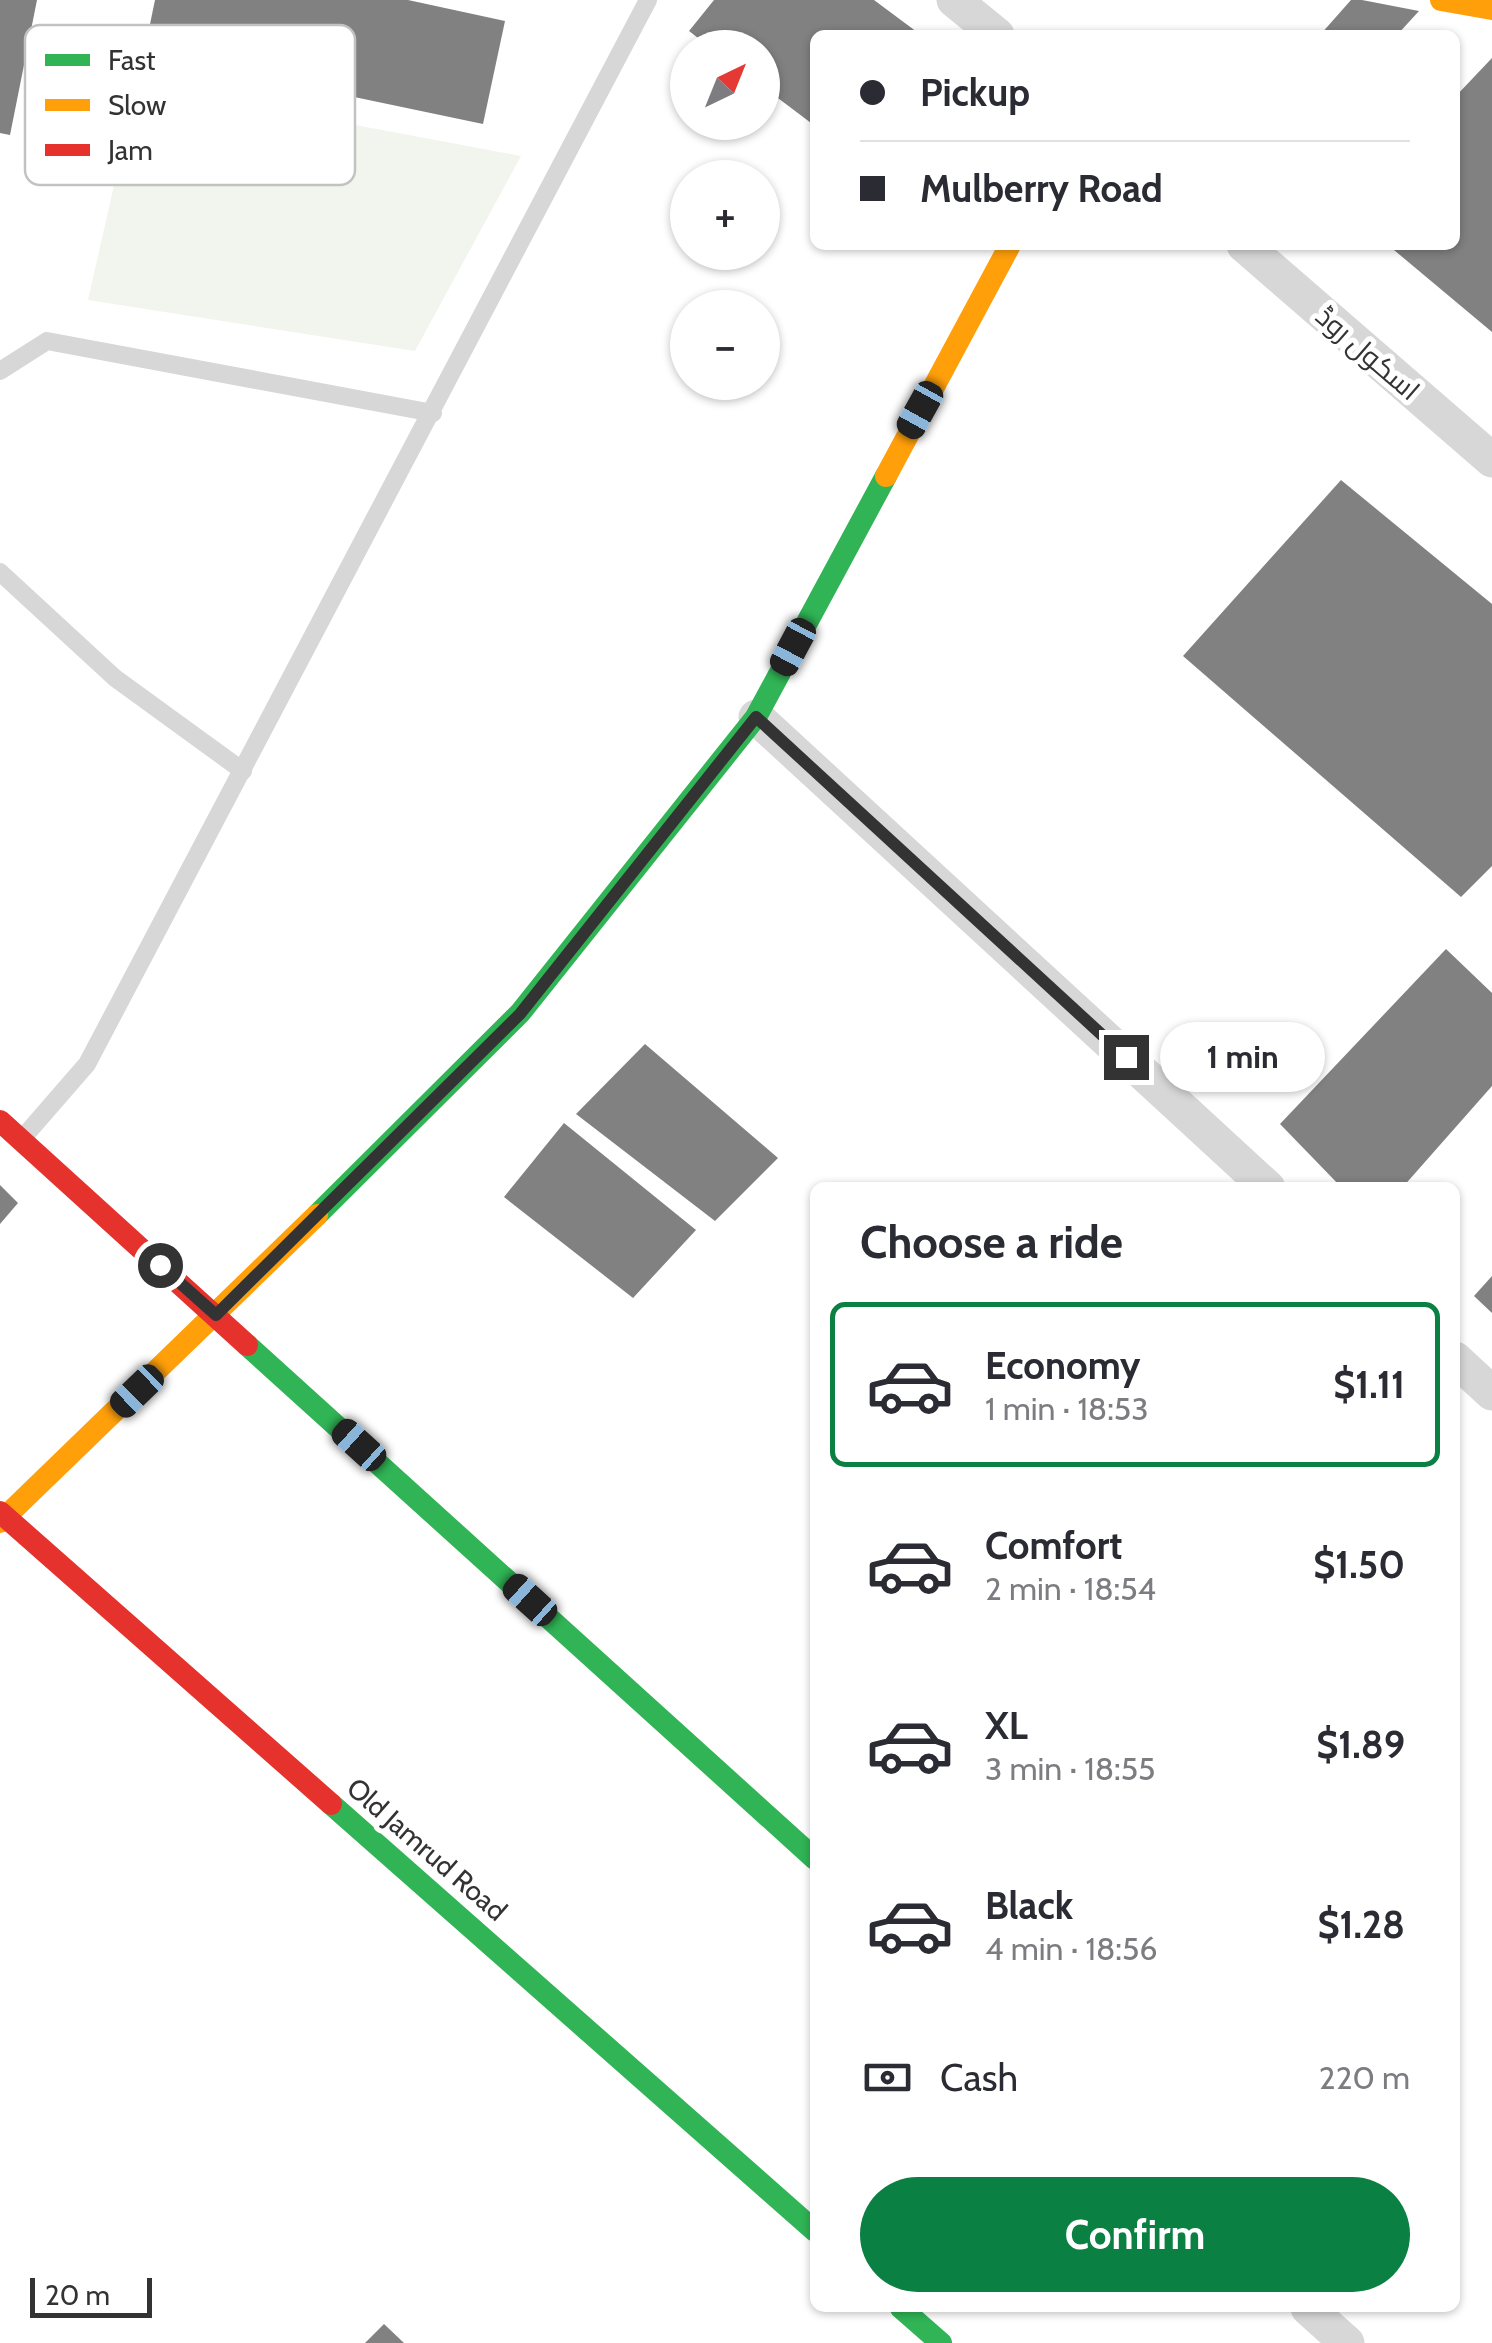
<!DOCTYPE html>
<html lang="en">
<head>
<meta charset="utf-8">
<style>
	body { margin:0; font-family:Cabin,Cairo,sans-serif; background:#f2f2f3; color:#2b2b33; height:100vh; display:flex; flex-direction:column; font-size:38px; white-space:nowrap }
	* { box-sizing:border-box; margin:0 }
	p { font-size:32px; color:#7c7c81 }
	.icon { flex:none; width:55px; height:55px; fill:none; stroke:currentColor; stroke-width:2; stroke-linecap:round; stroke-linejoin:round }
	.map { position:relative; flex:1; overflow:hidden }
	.panel { position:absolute; left:810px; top:1182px; width:650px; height:1130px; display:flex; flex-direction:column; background:#fff; border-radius:15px; box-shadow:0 2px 8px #0004 }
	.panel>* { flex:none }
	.top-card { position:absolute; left:810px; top:30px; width:650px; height:220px; border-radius:15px; box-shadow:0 2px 8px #0004; display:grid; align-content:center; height:220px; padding:0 50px; background:#fff }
	.needle { width:65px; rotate:43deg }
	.fabs { position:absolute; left:670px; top:30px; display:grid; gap:20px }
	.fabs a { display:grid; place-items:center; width:110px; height:110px; border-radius:50%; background:#fff; box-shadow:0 2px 8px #0004; font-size:50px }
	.scale { position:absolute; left:30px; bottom:25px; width:122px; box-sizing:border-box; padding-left:10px; border:5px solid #333; border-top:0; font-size:28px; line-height:35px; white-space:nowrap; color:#333; -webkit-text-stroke:8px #fff; paint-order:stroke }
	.end { position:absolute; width:45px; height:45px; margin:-22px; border:12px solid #333; background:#fff; box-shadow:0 0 0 5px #fff }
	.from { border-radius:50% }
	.bubble { position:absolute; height:70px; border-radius:35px; background:#fff; box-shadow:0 2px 8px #0004; font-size:32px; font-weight:700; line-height:70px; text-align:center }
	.car { position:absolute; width:30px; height:60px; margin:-30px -15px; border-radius:12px; box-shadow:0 0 8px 2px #0007; background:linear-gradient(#222 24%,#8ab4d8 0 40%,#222 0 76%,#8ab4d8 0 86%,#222 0) }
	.top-card b { display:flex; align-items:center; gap:35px; height:95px; font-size:38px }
	.top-card b+b { border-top:2px solid #e1e1e2 }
	.top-card i { width:25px; height:25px; background:#2b2b33 }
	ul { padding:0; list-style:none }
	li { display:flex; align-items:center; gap:30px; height:165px; margin:0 20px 15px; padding:0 30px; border:5px solid transparent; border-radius:15px }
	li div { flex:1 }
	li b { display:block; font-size:38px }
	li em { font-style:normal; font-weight:700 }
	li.selected { border-color:#0b8043 }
	li>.icon { width:90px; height:90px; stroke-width:1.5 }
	h2 { padding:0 50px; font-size:45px; line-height:120px }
	.pay { display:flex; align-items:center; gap:25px; height:110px; padding:0 50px; font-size:38px }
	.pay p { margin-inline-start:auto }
	.action { display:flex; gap:20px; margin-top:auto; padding:20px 50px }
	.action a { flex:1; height:115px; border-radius:60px; background:#0b8043; color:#fff; font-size:40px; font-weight:700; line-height:115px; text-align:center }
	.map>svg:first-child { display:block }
</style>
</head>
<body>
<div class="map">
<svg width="1492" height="2343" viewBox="0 0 1492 2343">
	<rect width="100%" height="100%" fill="#fff"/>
	<!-- green -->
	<path fill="#f2f5ed" d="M137,84l384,72 -106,195 -327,-51z"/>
	<!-- building -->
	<g fill="#818181">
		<path d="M0,0h37l-27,135 -10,-2z"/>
		<path d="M155,0h253l97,21 -22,103 -339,-71z"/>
		<path d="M714,0h160l47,35h-106v91l-53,-40v-38h-51l-22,-17z"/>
		<path d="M1351,0h11l57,11 -22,24h-77z"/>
		<path d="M1492,58v274l-104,-87h67v-148z"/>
		<path d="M1341,480l151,124v262l-31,31 -278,-241z"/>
		<path d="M1446,949l46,44v93l-90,102h-60l-62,-64z"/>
		<path d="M645,1044l133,114 -63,63 -139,-107z"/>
		<path d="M564,1123l132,107 -63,68 -129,-101z"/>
		<path d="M0,1185l18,18 -18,21z"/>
		<path d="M1492,1276v37l-18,-17z"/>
		<path d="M384,2324l20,19h-39z"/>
	</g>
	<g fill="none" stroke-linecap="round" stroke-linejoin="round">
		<!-- lane -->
		<g stroke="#d7d7d7" stroke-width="18">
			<path d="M0,371l47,-30 386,72"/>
			<path d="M0,572l115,106 128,93"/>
			<path d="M21,1140l66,-76 561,-1064"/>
		</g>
		<!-- street -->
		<g stroke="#d7d7d7" stroke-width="35">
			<path d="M954,0l43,35"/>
			<path d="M1244,245l248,215"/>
			<path d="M756,717l512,471"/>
			<path d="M1455,1359l37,34"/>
			<path d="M1308,2308l39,35"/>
		</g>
		<!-- fast -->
		<g stroke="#30b455" stroke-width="22">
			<path d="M317,1215l203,-202 236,-296 130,-241"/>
			<path d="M247,1345l568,514"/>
			<path d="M331,1804l484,427"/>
			<path d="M901,2308l40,35"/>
		</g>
		<!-- slow -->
		<g stroke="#ff9f0a" stroke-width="22">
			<path d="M1441,0l51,9"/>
			<path d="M886,476l124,-231"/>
			<path d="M0,1522l317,-307"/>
		</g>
		<!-- jam -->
		<g stroke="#e5322d" stroke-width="22">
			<path d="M0,1121l247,224"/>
			<path d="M0,1512l331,292"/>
		</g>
	</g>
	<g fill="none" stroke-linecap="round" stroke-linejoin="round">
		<!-- route -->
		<path stroke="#333" stroke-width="12" d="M160,1265l56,50 304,-301 236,-297 370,340"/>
	</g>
	<g text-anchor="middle" stroke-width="10" stroke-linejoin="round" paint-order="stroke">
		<!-- street labels -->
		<g font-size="28" fill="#333" stroke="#fff">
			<text transform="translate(1368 353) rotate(41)" y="10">اسکول روڈ</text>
			<text transform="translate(427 1849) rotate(41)" y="10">Old Jamrud Road</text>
		</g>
	</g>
	<!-- legend -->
	<rect x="25" y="25" width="330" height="160" rx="15" fill="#fff" stroke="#c2c2c2" stroke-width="2.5"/>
	<rect x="45" y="54" width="45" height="12" fill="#30b455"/>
	<rect x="45" y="99" width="45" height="12" fill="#ff9f0a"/>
	<rect x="45" y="144" width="45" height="12" fill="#e5322d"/>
	<g font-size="28" fill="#333">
		<text x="108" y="70">Fast</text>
		<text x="108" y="115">Slow</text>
		<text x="108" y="160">Jam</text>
	</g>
</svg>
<div class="fabs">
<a><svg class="needle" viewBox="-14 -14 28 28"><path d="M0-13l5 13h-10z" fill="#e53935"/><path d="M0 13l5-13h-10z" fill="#7c7c81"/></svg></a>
<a>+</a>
<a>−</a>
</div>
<div class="scale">20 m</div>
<i class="end from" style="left:160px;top:1265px"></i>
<i class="end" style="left:1126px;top:1057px"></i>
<div class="bubble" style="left:1160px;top:1022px;width:165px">1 min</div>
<i class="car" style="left:920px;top:410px;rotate:209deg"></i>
<i class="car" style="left:793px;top:647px;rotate:208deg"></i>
<i class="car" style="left:137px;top:1391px;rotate:226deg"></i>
<i class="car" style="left:359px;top:1445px;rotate:312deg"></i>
<i class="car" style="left:530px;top:1600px;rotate:312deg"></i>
<div class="top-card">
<b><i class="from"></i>Pickup</b>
<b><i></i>Mulberry Road</b>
</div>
<section class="panel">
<h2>Choose a ride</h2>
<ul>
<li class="selected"><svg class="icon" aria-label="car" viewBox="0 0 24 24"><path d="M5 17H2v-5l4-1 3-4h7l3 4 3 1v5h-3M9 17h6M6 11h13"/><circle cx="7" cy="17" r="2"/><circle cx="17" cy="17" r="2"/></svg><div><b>Economy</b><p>1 min · 18:53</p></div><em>$1.11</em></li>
<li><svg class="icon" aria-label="car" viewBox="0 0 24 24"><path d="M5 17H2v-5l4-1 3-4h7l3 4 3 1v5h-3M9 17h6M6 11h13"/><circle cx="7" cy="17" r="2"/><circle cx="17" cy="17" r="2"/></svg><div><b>Comfort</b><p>2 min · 18:54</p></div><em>$1.50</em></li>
<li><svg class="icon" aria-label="car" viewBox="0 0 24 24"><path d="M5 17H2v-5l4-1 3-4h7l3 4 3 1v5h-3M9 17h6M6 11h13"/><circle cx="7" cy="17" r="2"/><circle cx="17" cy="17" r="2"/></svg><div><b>XL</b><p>3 min · 18:55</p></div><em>$1.89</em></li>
<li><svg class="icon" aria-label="car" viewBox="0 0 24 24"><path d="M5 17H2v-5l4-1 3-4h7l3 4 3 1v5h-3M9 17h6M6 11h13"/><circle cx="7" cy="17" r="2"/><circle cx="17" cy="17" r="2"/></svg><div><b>Black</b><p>4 min · 18:56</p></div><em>$1.28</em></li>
</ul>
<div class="pay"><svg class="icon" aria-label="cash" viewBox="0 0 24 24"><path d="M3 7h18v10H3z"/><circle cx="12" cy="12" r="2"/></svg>Cash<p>220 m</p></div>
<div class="action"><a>Confirm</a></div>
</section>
</div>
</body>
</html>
